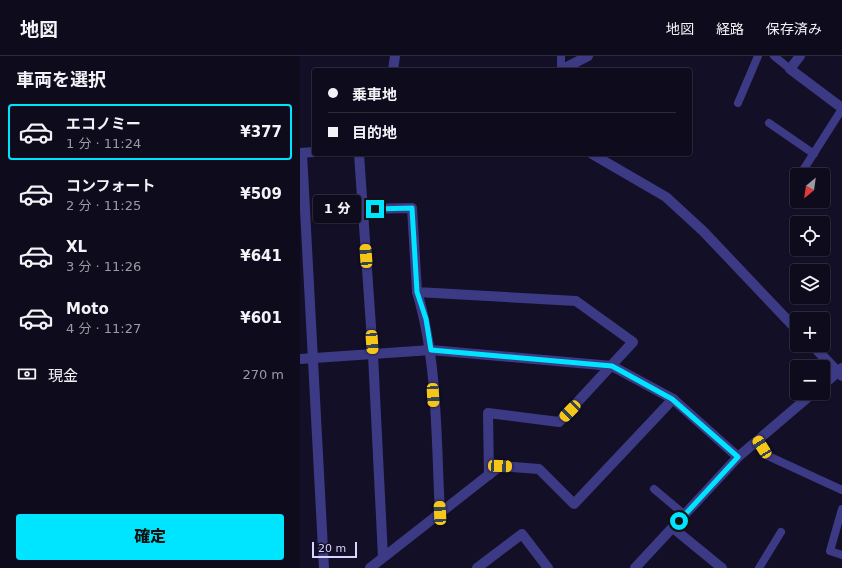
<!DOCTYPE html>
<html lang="ja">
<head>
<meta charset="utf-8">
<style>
	body { margin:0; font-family:"DejaVu Sans","Noto Sans JP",sans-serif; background:#171425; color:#f1f3f6; height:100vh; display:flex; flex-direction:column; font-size:15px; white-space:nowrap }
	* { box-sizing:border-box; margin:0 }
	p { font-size:13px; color:#9b9ba3 }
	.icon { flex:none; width:22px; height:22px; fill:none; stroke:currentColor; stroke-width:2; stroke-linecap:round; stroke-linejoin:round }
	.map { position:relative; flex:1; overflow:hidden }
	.details { display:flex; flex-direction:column; background:#0e0b1c; width:300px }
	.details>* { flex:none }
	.hud { position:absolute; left:12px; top:12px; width:380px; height:88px; border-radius:4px; box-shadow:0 1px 3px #0004,0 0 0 1px #2e2b3b; display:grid; align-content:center; height:88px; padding:0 16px; background:#0e0b1c }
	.needle { width:26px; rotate:209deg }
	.buttons { position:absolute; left:490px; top:112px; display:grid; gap:8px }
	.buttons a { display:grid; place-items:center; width:40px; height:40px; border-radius:4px; background:#0e0b1c; box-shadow:0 1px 3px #0004,0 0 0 1px #2e2b3b; font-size:20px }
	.scale { position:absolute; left:12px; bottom:10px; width:45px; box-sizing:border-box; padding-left:4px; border:2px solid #d9d4ff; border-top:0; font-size:11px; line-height:14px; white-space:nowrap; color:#d9d4ff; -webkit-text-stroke:3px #130f26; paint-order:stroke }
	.end { position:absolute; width:18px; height:18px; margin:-9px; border:5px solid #00e5ff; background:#111; box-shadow:0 0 0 2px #111 }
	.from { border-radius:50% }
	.bubble { position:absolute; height:28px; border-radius:4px; background:#0e0b1c; box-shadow:0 1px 3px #0004,0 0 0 1px #2e2b3b; font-size:13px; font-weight:800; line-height:28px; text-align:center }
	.car { position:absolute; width:12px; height:24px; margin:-12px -6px; border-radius:5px; box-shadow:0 0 3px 1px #0007; background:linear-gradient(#f5c518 24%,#345 0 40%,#f5c518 0 76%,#345 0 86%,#f5c518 0) }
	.hud b { display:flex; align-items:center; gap:14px; height:38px; font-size:15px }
	.hud b+b { border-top:1px solid #2e2b3b }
	.hud i { width:10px; height:10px; background:#f1f3f6 }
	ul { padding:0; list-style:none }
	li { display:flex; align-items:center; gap:12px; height:56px; margin:0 8px 6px; padding:0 8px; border:2px solid transparent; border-radius:4px }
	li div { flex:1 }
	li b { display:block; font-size:15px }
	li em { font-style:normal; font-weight:800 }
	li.selected { border-color:#00e5ff }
	li>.icon { width:36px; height:36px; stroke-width:1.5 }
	h2 { padding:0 16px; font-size:18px; line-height:48px }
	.pay { display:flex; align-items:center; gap:10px; height:44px; padding:0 16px; font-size:15px }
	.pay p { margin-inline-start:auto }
	.cta { display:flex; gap:8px; margin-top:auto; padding:8px 16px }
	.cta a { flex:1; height:46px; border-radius:4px; background:#00e5ff; color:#111; font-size:16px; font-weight:800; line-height:46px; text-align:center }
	header { display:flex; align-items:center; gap:24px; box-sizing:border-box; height:56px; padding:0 20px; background:#0e0b1c; border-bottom:1px solid #2e2b3b }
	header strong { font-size:19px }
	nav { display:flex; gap:22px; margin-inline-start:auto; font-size:14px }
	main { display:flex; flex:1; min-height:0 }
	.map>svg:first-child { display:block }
</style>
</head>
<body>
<header>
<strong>地図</strong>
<nav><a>地図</a><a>経路</a><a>保存済み</a></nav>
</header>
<main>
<section class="details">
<h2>車両を選択</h2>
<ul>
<li class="selected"><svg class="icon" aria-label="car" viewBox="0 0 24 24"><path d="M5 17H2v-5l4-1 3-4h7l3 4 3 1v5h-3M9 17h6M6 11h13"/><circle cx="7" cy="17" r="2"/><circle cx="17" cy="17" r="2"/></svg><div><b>エコノミー</b><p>1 分 · 11:24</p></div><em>¥377</em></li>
<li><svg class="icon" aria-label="car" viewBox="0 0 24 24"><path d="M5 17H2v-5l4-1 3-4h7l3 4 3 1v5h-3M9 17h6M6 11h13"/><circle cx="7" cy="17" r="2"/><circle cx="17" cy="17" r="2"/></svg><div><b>コンフォート</b><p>2 分 · 11:25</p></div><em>¥509</em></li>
<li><svg class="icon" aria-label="car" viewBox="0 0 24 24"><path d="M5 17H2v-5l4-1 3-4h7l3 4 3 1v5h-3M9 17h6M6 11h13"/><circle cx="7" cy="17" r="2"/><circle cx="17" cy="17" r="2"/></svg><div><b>XL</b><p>3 分 · 11:26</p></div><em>¥641</em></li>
<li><svg class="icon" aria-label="car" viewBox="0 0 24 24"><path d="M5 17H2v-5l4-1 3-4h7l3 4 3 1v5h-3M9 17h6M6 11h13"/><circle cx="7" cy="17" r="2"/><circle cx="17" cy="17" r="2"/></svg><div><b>Moto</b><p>4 分 · 11:27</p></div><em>¥601</em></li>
</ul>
<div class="pay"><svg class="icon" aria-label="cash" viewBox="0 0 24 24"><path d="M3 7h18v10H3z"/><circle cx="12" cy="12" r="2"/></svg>現金<p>270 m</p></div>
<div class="cta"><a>確定</a></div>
</section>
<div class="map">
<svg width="542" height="512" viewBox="0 0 542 512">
	<rect width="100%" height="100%" fill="#130f26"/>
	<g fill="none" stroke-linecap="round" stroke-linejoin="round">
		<!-- service -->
		<g stroke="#3d3a85" stroke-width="8">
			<path d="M474,0l16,13"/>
			<path d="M261,13v-13"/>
			<path d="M438,47l20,-47"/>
			<path d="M469,67l45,31"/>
			<path d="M500,119l42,-66"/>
			<path d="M457,384l9,15 76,35"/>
			<path d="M354,433l31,26"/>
			<path d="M542,453l-12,42 12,4"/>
			<path d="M459,512l22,-36"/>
		</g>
		<!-- minor -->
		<g stroke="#3d3a85" stroke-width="10">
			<path d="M500,0l-10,13 52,39"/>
			<path d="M93,14l2,-14"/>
			<path d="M261,14l27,-14"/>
			<path d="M0,97l14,-1"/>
			<path d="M2,97l22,415"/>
			<path d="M59,98l14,201 10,202"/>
			<path d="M292,98l74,43 37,34 94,99"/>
			<path d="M63,153l49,-1 5,84 159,9 57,41 -74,80 -71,-9 1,62"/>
			<path d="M117,236c21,69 19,149 23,221"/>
			<path d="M512,289l30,31"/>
			<path d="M0,303l131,-9 181,16 61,33 65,58"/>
			<path d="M523,329l19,-17"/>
			<path d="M373,472l49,40"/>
			<path d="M70,512l130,-102 39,3 35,35 99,-105"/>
			<path d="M177,512l45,-34 26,34"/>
			<path d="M335,512l103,-111 75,-64"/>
		</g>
	</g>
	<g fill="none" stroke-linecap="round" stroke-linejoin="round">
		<!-- route -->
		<path stroke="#00e5ff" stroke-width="5" d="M75,153l37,-1 5,84 9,27 5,31 181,16 60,33 66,58 -59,64"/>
	</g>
</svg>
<div class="buttons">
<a><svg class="needle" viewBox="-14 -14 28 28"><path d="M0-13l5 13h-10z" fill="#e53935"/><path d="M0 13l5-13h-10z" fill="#9b9ba3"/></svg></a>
<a><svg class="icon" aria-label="locate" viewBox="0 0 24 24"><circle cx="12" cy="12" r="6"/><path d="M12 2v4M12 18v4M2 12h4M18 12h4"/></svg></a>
<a><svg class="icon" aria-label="layers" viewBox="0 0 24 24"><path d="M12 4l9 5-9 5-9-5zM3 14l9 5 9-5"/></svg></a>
<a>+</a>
<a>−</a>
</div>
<div class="scale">20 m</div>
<i class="end from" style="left:379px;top:465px"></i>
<i class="end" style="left:75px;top:153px"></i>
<div class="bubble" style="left:13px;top:139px;width:48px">1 分</div>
<i class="car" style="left:66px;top:200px;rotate:356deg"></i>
<i class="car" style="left:72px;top:286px;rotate:176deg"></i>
<i class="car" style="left:133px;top:339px;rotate:177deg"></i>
<i class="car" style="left:270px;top:355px;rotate:224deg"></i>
<i class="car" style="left:462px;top:391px;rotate:328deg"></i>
<i class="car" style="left:200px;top:410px;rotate:93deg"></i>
<i class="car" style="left:140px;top:457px;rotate:357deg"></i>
<div class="hud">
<b><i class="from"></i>乗車地</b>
<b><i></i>目的地</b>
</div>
</div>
</main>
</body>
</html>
